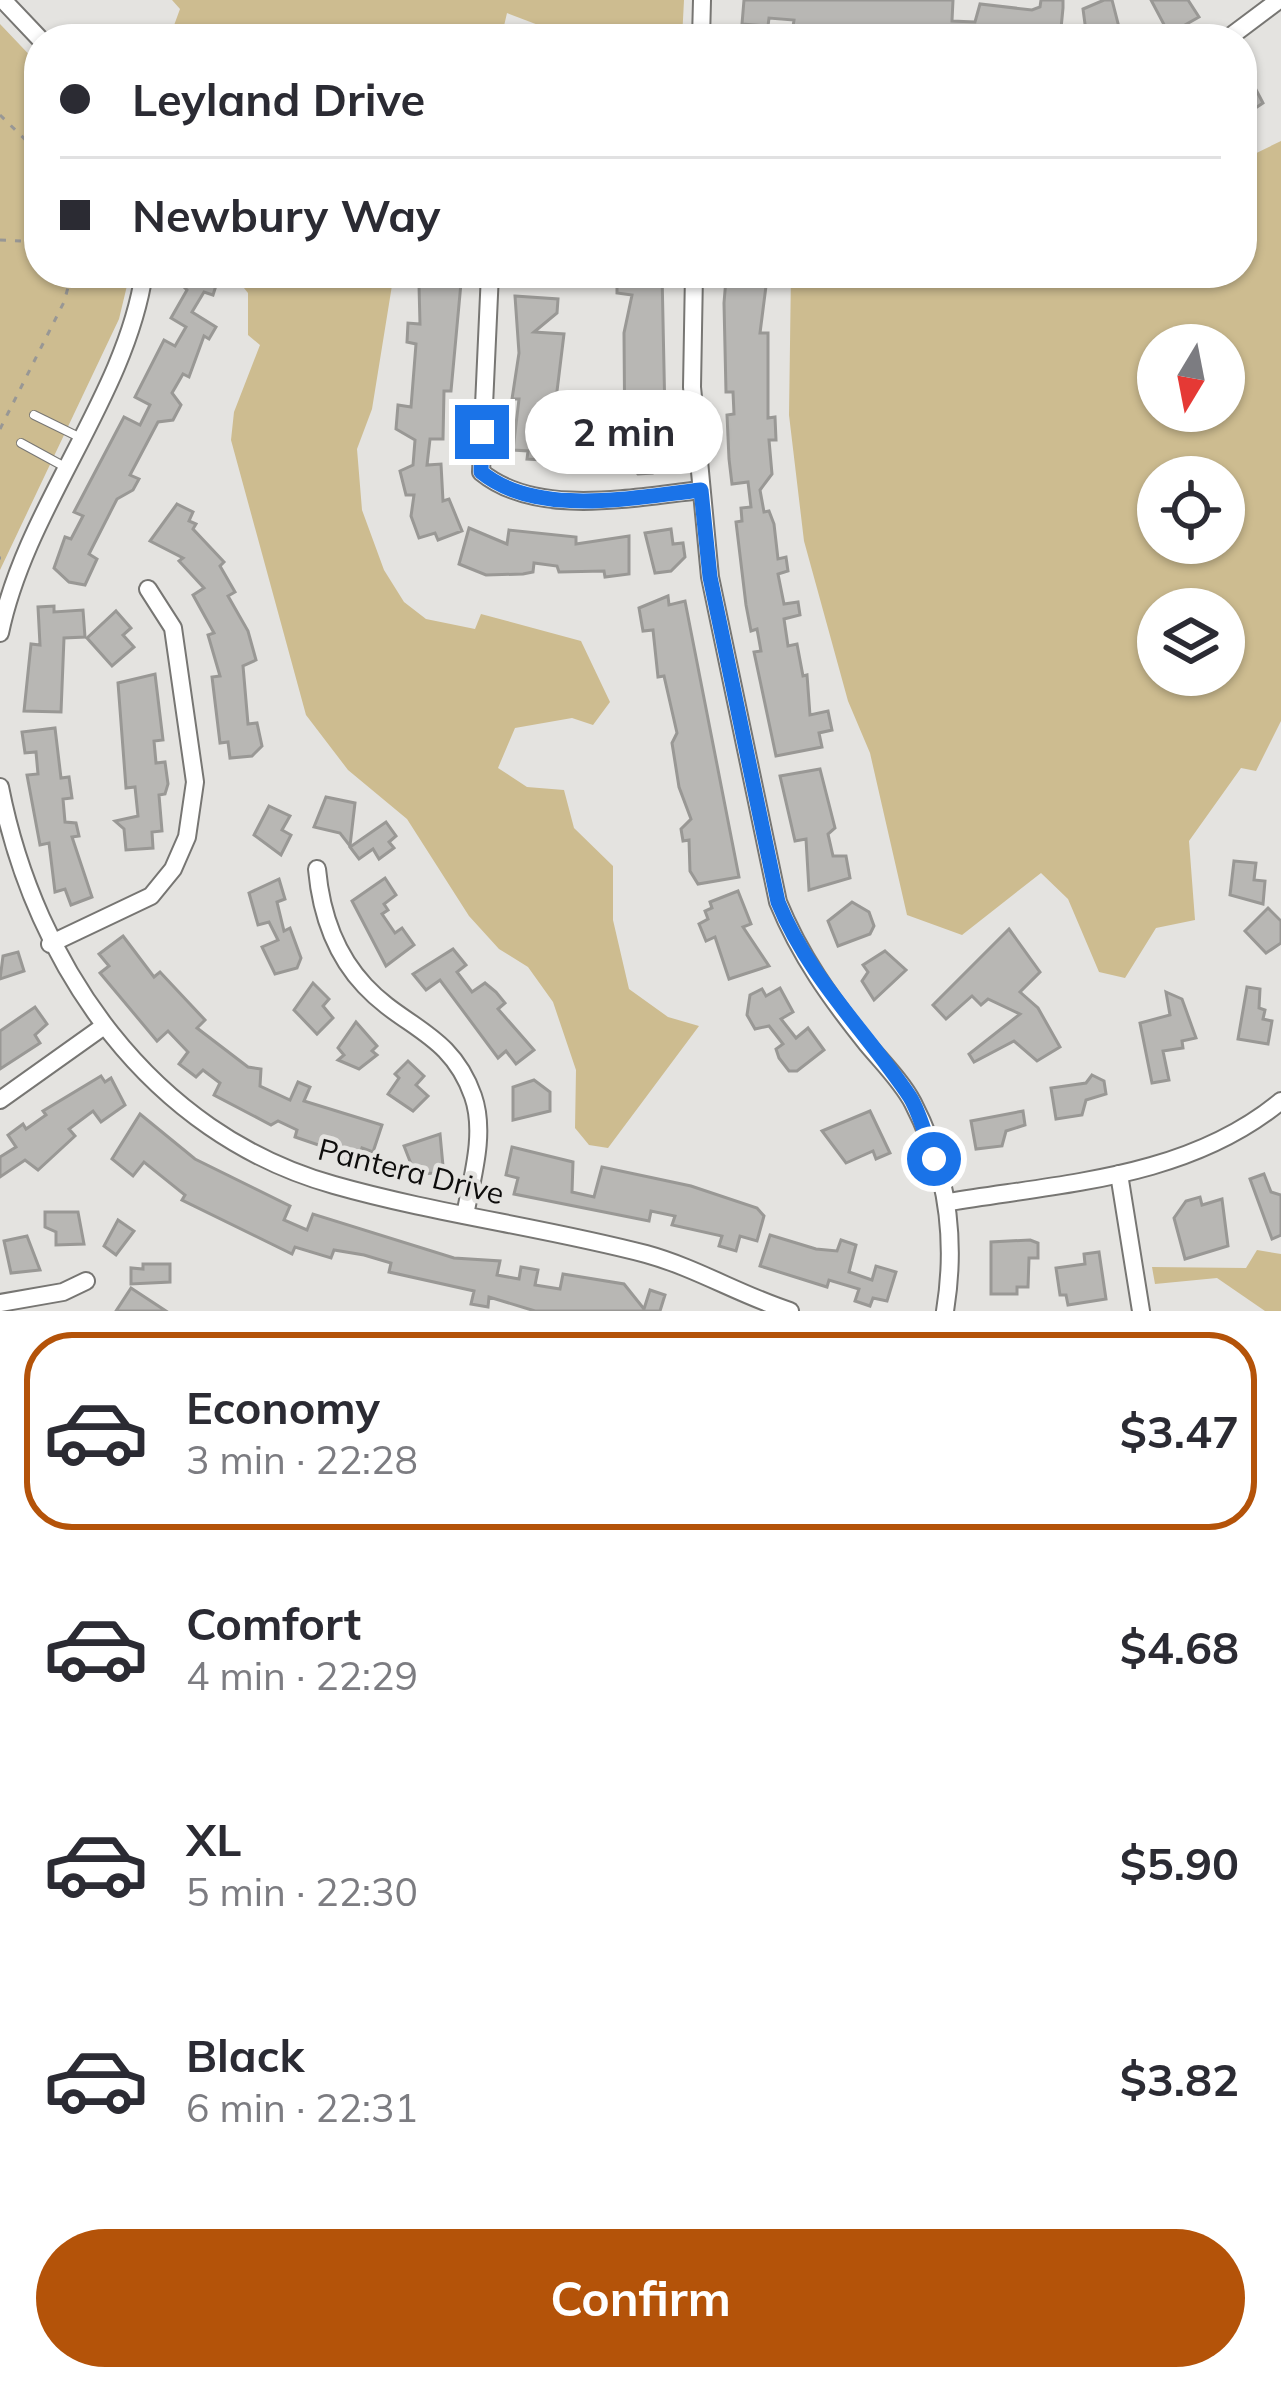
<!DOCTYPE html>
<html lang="en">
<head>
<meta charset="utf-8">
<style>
	body { margin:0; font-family:Mulish,sans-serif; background:#f2f2f3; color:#2b2b33; height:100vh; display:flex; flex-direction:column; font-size:45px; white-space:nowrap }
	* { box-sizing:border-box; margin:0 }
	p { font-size:39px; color:#7c7c81 }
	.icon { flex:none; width:66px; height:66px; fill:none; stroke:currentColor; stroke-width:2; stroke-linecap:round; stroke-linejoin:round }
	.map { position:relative; height:1311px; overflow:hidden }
	.panel { display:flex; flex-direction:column; background:#fff; flex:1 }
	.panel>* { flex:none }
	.banner { position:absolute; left:24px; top:24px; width:1233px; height:264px; border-radius:48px; box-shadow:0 3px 9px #0004; display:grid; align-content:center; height:264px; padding:0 36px; background:#fff }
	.needle { width:78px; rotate:190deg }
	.controls { position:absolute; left:1137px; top:324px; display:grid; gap:24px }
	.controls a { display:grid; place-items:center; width:108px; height:108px; border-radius:50%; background:#fff; box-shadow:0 3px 9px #0004; font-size:60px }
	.end { position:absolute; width:54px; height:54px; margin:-27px; border:15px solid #1a73e8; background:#fff; box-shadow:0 0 0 6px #fff }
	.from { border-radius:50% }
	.bubble { position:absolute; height:84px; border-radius:42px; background:#fff; box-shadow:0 3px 9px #0004; font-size:39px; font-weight:700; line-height:84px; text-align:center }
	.banner b { display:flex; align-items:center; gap:42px; height:114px; font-size:45px }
	.banner b+b { border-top:3px solid #e1e1e2 }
	.banner i { width:30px; height:30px; background:#2b2b33 }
	ul { padding:21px 0 0; list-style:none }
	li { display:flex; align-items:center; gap:36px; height:198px; margin:0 24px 18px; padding:0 12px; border:6px solid transparent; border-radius:48px }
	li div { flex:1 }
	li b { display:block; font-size:45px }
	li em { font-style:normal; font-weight:700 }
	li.current { border-color:#b45309 }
	li>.icon { width:108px; height:108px; stroke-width:1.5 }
	.button { display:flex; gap:24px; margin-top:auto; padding:24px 36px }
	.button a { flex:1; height:138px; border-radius:72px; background:#b45309; color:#fff; font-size:48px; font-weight:700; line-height:138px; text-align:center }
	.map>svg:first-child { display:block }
</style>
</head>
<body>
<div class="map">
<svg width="1281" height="1311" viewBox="0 0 1281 1311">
	<rect width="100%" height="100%" fill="#e4e3e0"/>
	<!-- green -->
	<g fill="#cdbc90" fill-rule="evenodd">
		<path d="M172,0h512l-2,39h-107l-68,-26 -6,26h-332l11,-30z"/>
		<path d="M0,24l39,41v208h91l-11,46 -119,251z"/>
		<path d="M1281,141v580l-25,50 -15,-3 -52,73 6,79 -39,8 -31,50 -26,-6 -31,-73 -27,-26 -79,62 -55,-20 -37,-162 -22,-52 -44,-160 -15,-126 2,-142h451v-113zM1158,345h66v66h-66zM1224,477v66h-66v-66zM1224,609v66h-66v-66z"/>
		<path d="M232,273h162l-22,136 -15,40 5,61 22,60 20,32 22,17 49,10 6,-15 100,27 29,61 -17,23 -21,-7 -57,10 -17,40 29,19 37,3 10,38 39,38v54l16,69 39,28 31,9 -91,122 -19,-3 -14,-17 1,-58 -23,-68 -25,-35 -29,-18 -30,-33 -62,-97 -59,-49 -42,-55 -75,-275 3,-28 26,-67 -12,-10v-42z"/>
		<path d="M1257,1250l24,4v57h-16l-48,-33 -62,6 -3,-17 94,1z"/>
	</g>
	<!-- building -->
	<g fill="#b8b7b4" stroke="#999895" stroke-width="3">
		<path d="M744,0h209l-1,21 23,1 5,-18 52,6 8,-3 1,-7h22v8l-3,31 -51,-7 -1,7h-59l-14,-1v-6l-47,2v-6l-25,-2v7l-70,-6 1,-7 -25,-2 -1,8 -26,-2z"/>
		<path d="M1104,0h8l10,39h-35l-4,-30z"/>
		<path d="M1151,0h37l11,17 -30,17z"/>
		<path d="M1242,63l21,40 -21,14z"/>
		<path d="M182,273h38l-7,22 -9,-3 -12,20 24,15 -7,12 -5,-3 -15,41 -6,-3 -11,19 9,12 -8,15 -15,2 -28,53 9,4 -6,11 -16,9 -28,55 8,5 -12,26 -16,-3 -15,-14 11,-31 6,2 12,-23 -9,-4 50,-95 16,8 10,-20 -15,-8 29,-57 11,6 11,-19 -15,-9 16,-28 -8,-8z"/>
		<path d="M432,273h22v9l7,1 -10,108h-7l-1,48h-13l-3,26 14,-1 2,37 6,-2 13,32 -24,9 -3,-7 -16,5 -8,-22 3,-21h-8l-6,-24 13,-6 2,-25 -19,-11 2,-24 13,2 5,-63 -9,-2 1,-19 12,1 -1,-39 12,-4z"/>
		<path d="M617,273h45l4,191 -15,1 1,8 -14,1 -13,-14 -1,-127 8,-38 -15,-2z"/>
		<path d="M735,273h27v13h4l-6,47h8v85l7,-1 1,23h-7l3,34 -12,16 4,22 5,-1 5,13 4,35 8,-2 2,14 -10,3 6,30 14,-2 2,13 -16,4 4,27 9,-2 6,32 4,-1 3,40 18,-4 4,19 -13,3 3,14 -46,9 -22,-104 7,-1 -4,-22 -6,2 -5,-26 -10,-83 6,-1 -1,-13 10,-1 -3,-25 -16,2 -3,-25 -2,-44 7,-1 -1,-22h-7l-2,-89 2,-24h9z"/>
		<path d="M515,296l43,3 -1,14 -23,19 30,2 -11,90h8l-1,20 -9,2 -1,8h-8v6l-15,-1 1,-8 -15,-1 6,-51h-7l7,-46z"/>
		<path d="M177,504l16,8 -4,9 7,3 -3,5 31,33 -4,4 15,26 -7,4 20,35 8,29 -13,6 5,58 9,-1 5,23 -10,10 -22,2 -2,-16 -8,1 -8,-66 8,-1 -12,-41 6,-2 -21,-38 11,-7 -25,-27 4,-3 -33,-17z"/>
		<path d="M469,528l38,16 2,-14 67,7v7l53,-8v38l-24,3 -1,-6 -45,1 -2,-6 -23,-3 -1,9 -10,2 -37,1 -27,-11z"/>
		<path d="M671,529l2,15 10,-1 2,14 -14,14 -16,2 -10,-40z"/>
		<path d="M668,596l1,9 16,-4 54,276 -41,7 -8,-13 -1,-31 -6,1 -2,-12 10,-10 -12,-32 -7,-44 5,-10 -13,-57 -6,1 -5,-47 -10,1 -4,-23z"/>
		<path d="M54,606v6l29,-2 2,27 -21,1 -3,74 -37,-1 7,-67 9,1 -2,-38z"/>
		<path d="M116,611l15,17 -8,7 11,12 -22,19 -25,-28z"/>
		<path d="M155,674l8,66 -9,1 2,22 9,-1 3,22 -3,10 -6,1 3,36 -10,1 1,16 -27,2 -2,-21 -9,-8 23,-5 -3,-29 -9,1 -8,-105z"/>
		<path d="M55,728l6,50 8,-1 3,21 -9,1 2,23 11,1 3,13 -7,1 20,60 -21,8 -6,-16 -10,3 -6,-49 -9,2 -13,-70 11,-1 -2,-22 -11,1 -3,-21z"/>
		<path d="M820,769l15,59 -7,6 5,22h13l4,22 -41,12 -3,-51 -11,2 -15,-65z"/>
		<path d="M326,797l29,6 -5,43 -10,-13 -26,-6z"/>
		<path d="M269,806l21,10 -8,14 9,5 -10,20 -27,-20z"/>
		<path d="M386,822l10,14 -7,6 5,6 -15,11 -6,-10 -14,10 -9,-12z"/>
		<path d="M1234,861l22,2 -2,17 11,1 -2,23 -33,-9z"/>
		<path d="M385,878l11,17 -12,9 4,6 -6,4 13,19 7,-5 12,17 -28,21 -34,-65z"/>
		<path d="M279,879l6,20 -8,3 7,29 6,-3 11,30 -4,10 -22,6 -13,-27 16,-7 -9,-18 -11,3 -9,-32z"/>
		<path d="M738,891l13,33 -8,3 26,39 -40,13 -14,-42 -9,4 -7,-17 9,-5 -3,-8 7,-3 -2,-6z"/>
		<path d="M852,902l17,10 5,14 -4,8 -32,12 -10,-25z"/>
		<path d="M1268,908l13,13v22l-15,10 -21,-22z"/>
		<path d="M1009,929l31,43 -20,20 18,16 22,39 -23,14 -23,-20 -40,21 -5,-8 51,-40 -32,-15 -7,6 -9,-9 -26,23 -13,-14z"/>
		<path d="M123,936l31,41 6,-5 45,48 -8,8 51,39 13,2 -1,17 30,14 8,-18 12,5 -6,14 78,24 -9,27 -11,-4 -6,16 -19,-6 2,-6 -44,-15 2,-7 -19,-9 -7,4 -57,-30 6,-12 -17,-13 -7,7 -17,-13 9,-12 -20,-21 -11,10 -57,-68 9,-7 -10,-12z"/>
		<path d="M453,949l13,16 -9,7 15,20 13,-9 11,9 9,11 -7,6 36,41 -18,14 -10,-13 -8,7 -58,-78 -14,10 -13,-16z"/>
		<path d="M885,951l21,19 -32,30 -12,-19 6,-9 -5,-7z"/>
		<path d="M18,952l6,19 -24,8 3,-23z"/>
		<path d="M313,983l16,16 -6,7 10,12 -16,16 -23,-24z"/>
		<path d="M1247,987l13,2 -1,19 6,2 -2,9 9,2 -4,23 -30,-5z"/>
		<path d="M780,988l13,24 -12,7 15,19 12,-10 16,22 -27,21h-8l-10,-13 -3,-9 7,-5 -14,-18 -14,3 -8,-14 3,-20 12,-6 4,7z"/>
		<path d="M1166,992l16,7 14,39 -14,3 1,7 -20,3 6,29 -17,3 -12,-60 30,-8z"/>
		<path d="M35,1007l12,17 -12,11 5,8 -40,26v-38z"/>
		<path d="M356,1022l21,24 -5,5 5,4 -18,14 -21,-9 6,-5 -6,-7z"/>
		<path d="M408,1061l16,15 -8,9 12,11 -15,15 -25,-17 11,-16 -4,-4z"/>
		<path d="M1092,1075l12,6 2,13 -20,6 -4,15 -26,4 -5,-31 35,-5z"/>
		<path d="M101,1076l4,6 6,-4 14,27 -24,17 -8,-11 -24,18 6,7 -37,34 -13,-10 -25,17v-20l16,-10 -8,-12 15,-11 3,5 20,-14 -3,-4z"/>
		<path d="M534,1080l16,12v19l-37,9v-33z"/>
		<path d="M870,1111l20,42 -14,6 -3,-8 -27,12 -24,-32z"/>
		<path d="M1023,1111l2,14 -19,6 -4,15 -26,3 -5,-28z"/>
		<path d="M140,1114l55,45 95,47 -6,14 23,10 6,-16 141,44 46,3 -3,14 22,4 2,-12 17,3 -3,15 25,4 3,-15 61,10 20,25 6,-19 15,5 -5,16h-125l-46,-14 -1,10 -17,-3 3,-13 -85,-19 2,-9 -27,-8 -30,-5 -3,8 -36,-11 -3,7 -110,-54 3,-5 -41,-33 -11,14 -21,-17z"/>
		<path d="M440,1134l3,32 -6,1 1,6 -23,1 -11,-28z"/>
		<path d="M512,1147l61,15 -1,30 22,5 8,-30 89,19 66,22 7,8 -7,25 -17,-5 -4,15 -17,-5 3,-10 -50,-11 3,-9 -24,-5 -2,10 -135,-27 4,-16 -12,-3z"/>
		<path d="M1264,1174l7,18 10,3v40l-9,4 -22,-60z"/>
		<path d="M1200,1197l2,8 20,-6 6,47 -43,13 -11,-41 12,-17z"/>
		<path d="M45,1212h33l6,32 -28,1v-13l-11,-5z"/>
		<path d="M118,1220l16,11 -18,24 -12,-9z"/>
		<path d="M770,1235l46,14 21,2 4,-11 15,5 -7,27 23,8 4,-14 20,6 -9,29 -14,-3 -3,8 -15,-5 4,-12 -30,-9 -2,7 -67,-21z"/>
		<path d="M27,1236l13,34 -29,3 -7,-32z"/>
		<path d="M1030,1240l8,3v15h-9l-1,29h-11v7h-26v-52z"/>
		<path d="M1099,1252l7,47 -38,6 -2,-10h-6l-4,-27 29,-4 -1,-10z"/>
		<path d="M143,1264h27v18l-39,2v-16l12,1z"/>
		<path d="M131,1288l35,23h-50z"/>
	</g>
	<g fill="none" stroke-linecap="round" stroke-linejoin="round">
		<!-- lane casing -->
		<g stroke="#777673" stroke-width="10">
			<g id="lane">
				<path d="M34,415l45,22"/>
				<path d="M21,443l44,24"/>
			</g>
		</g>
		<!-- street casing -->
		<g stroke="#777673" stroke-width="20">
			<g id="street">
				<path d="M3,0l37,39"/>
				<path d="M701,39l1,-39"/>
				<path d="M1227,39l52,-39"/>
				<path d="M490,273l-9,199c56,46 153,25 220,18"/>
				<path d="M694,273l-2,114 18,190 68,325c22,54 53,97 89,142 15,18 35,38 46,59 34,66 44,135 32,208"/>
				<path d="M0,633c26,-126 126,-237 144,-360"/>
				<path d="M0,787c35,179 151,347 334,398 102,29 209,42 312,69 51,14 94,41 144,57"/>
				<path d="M317,869c4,44 17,84 48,117 39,42 86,47 108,110 13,37 -1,82 -8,119"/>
				<path d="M50,944l101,-48 22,-27 14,-32 8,-55 -22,-154 -25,-39"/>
				<path d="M0,1100l104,-74"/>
				<path d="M1119,1174l22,137"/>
				<path d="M949,1202c115,-19 239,-24 332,-101"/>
				<path d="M0,1303l63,-11 23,-11"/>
			</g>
		</g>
		<!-- path -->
		<g stroke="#989795" stroke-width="3" stroke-dasharray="6 9" stroke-linecap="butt">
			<path d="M0,115l39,38"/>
			<path d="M0,240l39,2"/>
			<path d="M0,429l64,-127 8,-29"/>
			<path d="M0,558h1"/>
		</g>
		<!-- lane -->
		<use href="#lane" stroke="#fff" stroke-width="8"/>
		<!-- street -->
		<use href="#street" stroke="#fff" stroke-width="16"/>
	</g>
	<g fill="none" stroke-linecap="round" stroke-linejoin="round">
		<!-- route -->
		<path stroke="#1a73e8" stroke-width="15" d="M482,432l-1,40c56,46 153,25 220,18l9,87 68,325c31,76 87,128 132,195 11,18 16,42 24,62"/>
	</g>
	<g text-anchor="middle" stroke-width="9" stroke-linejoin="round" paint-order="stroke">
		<!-- street labels -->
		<g font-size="30" fill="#0e0d0c" stroke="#e4e3e0">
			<text transform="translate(411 1172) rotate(14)" y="10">Pantera Drive</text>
		</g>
	</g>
</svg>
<div class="controls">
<a><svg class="needle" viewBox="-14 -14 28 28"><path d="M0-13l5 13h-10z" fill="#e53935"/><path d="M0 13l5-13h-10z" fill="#7c7c81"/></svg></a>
<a><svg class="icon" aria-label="locate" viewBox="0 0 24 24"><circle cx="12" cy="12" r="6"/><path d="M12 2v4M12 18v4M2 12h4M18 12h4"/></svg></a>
<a><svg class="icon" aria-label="layers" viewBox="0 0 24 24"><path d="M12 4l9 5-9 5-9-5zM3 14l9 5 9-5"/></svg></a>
</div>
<i class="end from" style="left:934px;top:1159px"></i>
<i class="end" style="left:482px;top:432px"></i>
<div class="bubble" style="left:525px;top:390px;width:198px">2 min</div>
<div class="banner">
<b><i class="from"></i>Leyland Drive</b>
<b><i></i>Newbury Way</b>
</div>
</div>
<section class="panel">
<ul>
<li class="current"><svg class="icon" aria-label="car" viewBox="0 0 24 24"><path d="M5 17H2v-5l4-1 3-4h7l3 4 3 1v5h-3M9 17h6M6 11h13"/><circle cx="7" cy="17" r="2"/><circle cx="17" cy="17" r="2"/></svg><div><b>Economy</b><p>3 min · 22:28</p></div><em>$3.47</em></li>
<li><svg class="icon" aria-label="car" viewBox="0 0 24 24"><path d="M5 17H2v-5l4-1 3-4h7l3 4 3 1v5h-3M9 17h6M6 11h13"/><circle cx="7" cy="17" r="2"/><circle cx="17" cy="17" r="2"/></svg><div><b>Comfort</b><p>4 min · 22:29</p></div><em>$4.68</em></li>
<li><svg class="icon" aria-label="car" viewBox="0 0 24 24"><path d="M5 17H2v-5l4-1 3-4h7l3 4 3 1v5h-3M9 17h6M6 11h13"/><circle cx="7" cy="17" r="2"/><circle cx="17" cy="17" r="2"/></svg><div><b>XL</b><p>5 min · 22:30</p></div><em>$5.90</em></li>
<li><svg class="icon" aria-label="car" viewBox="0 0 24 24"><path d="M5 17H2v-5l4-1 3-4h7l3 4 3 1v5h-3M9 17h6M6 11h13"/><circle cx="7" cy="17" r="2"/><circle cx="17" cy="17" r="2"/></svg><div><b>Black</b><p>6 min · 22:31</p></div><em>$3.82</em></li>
</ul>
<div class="button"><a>Confirm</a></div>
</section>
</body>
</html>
